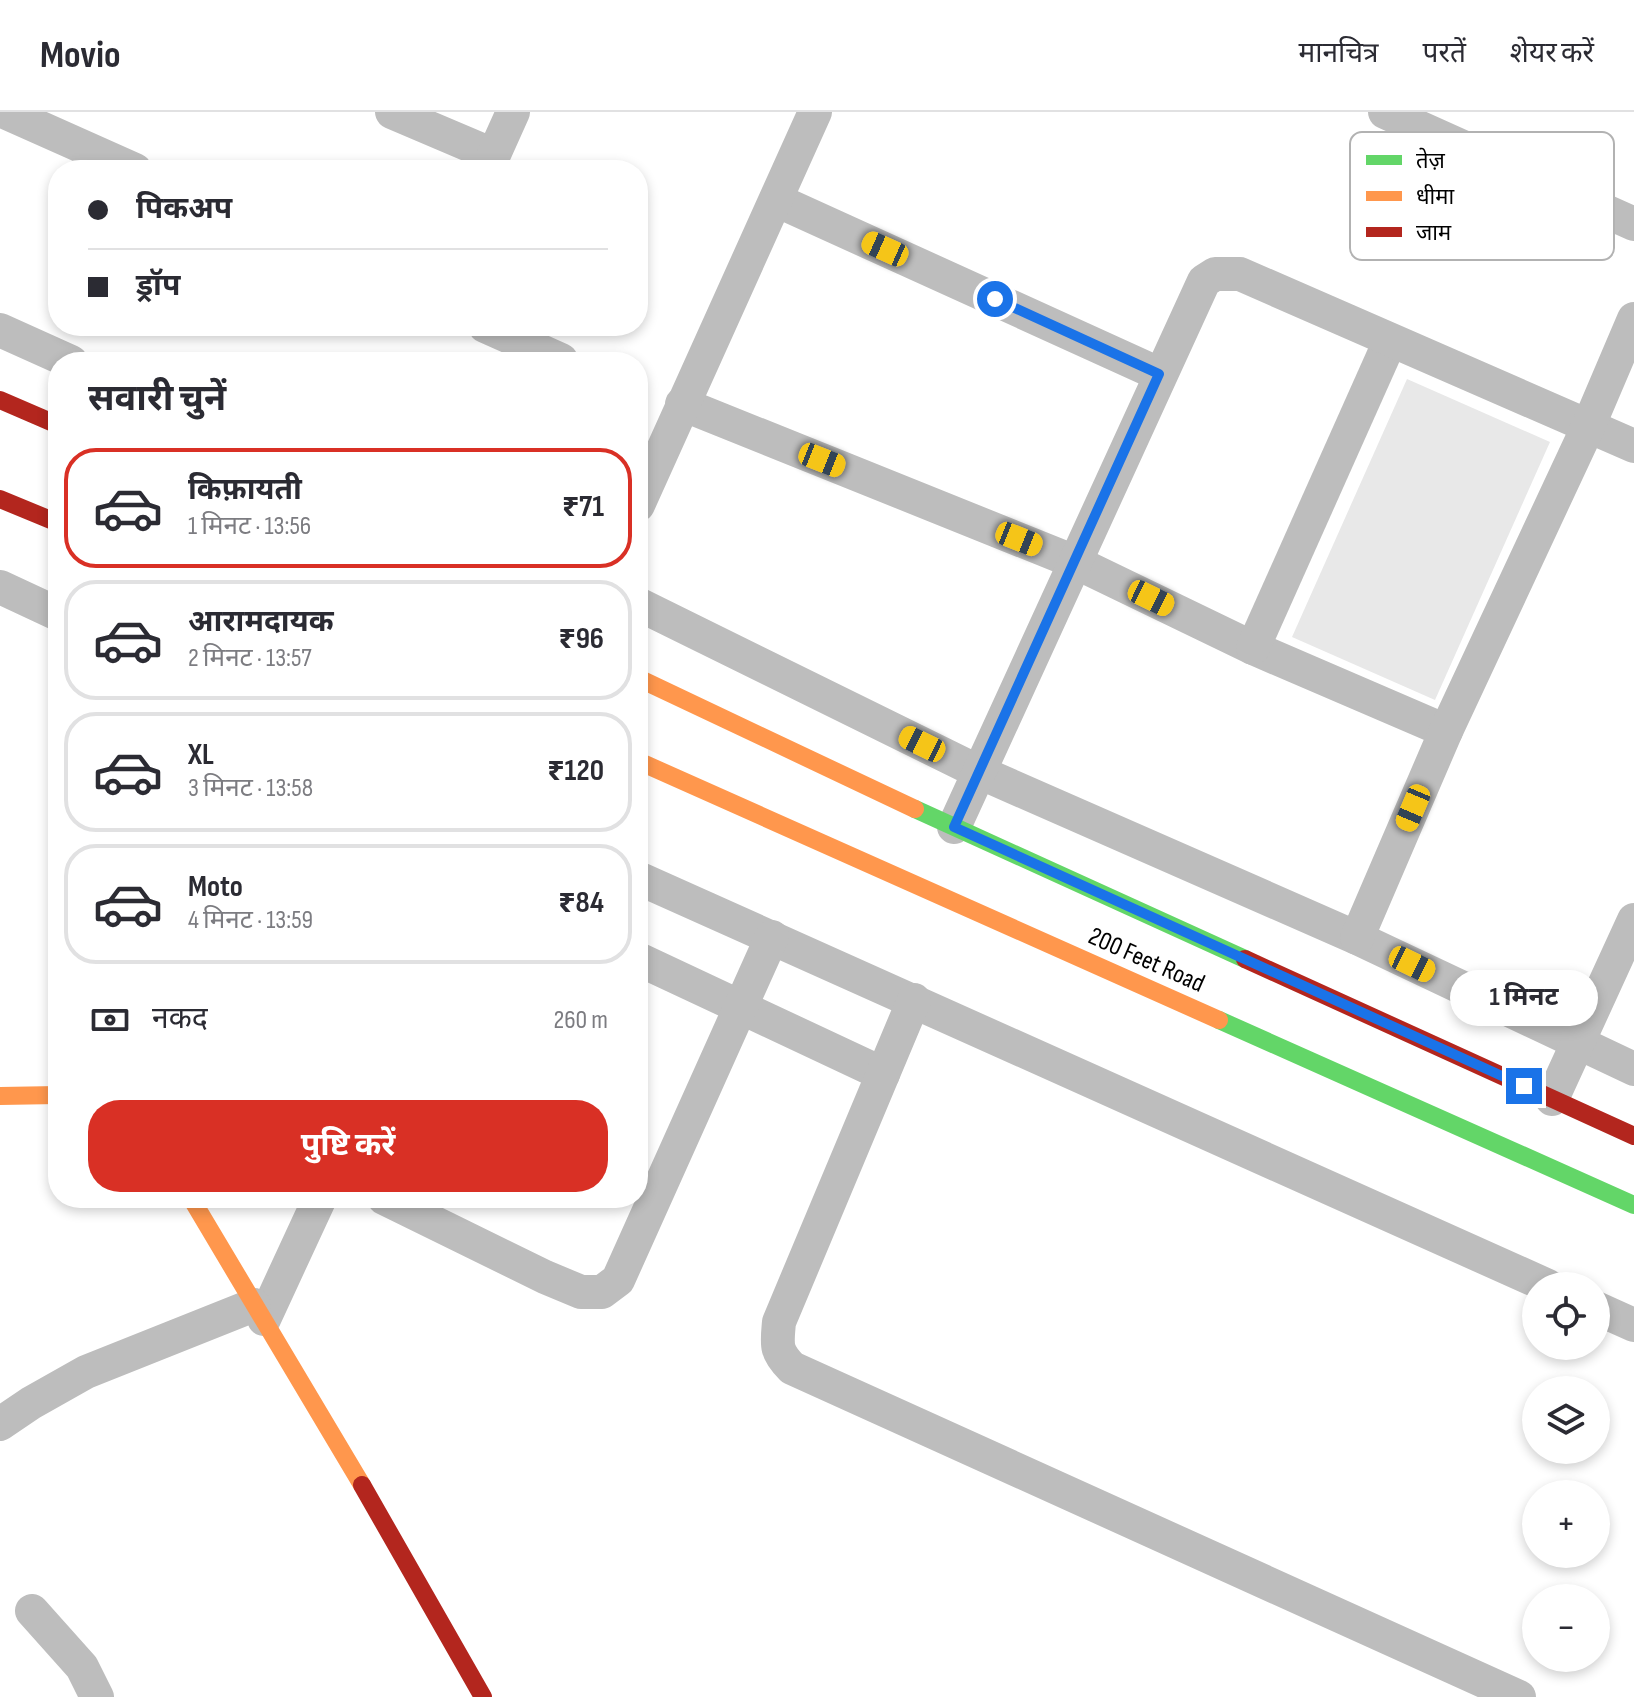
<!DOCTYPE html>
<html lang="hi">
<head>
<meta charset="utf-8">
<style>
	body { margin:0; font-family:"Sofia Sans Condensed","Noto Sans Devanagari",sans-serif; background:#f7f7f7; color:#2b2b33; height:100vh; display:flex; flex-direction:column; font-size:30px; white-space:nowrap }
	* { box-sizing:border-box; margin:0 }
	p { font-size:26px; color:#7c7c81 }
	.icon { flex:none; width:44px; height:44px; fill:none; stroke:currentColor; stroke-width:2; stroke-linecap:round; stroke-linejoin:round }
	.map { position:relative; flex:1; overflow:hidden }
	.drawer { position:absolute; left:48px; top:240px; width:600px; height:856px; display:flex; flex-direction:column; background:#fff; border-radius:32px; box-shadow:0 4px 12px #0003 }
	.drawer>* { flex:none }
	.hud { position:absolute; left:48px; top:48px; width:600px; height:176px; border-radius:32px; box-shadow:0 4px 12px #0003; display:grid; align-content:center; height:176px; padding:0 40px; background:#fff }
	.controls { position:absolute; left:1522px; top:1160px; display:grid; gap:16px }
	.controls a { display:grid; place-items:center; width:88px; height:88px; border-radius:50%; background:#fff; box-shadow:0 4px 12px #0003; font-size:40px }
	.end { position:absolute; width:36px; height:36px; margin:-18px; border:10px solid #1a73e8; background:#fff; box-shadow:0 0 0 4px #fff }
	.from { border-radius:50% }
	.bubble { position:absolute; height:56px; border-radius:28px; background:#fff; box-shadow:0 4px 12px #0003; font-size:26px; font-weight:700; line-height:56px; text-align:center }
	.car { position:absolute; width:24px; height:48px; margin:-24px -12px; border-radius:10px; box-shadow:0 0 6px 2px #0007; background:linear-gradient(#f5c518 24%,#345 0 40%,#f5c518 0 76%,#345 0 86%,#f5c518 0) }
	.hud b { display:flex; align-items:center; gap:28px; height:76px; font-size:30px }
	.hud b+b { border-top:2px solid #e1e1e2 }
	.hud i { width:20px; height:20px; background:#2b2b33 }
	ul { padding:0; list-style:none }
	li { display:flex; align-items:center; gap:24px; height:120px; margin:0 16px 12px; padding:0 24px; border:4px solid #e1e1e2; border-radius:32px }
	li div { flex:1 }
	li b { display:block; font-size:30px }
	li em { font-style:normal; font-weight:700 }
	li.active { border-color:#d93025 }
	li>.icon { width:72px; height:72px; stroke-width:1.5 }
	h2 { padding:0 40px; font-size:36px; line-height:96px }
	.pay { display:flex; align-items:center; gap:20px; height:88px; padding:0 40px; font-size:30px }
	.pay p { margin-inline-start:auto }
	.button { display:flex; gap:16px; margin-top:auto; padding:16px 40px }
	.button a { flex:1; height:92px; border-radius:32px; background:#d93025; color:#fff; font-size:32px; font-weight:700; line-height:92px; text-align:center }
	header { display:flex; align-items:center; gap:48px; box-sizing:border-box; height:112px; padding:0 40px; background:#fff; border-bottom:2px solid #e1e1e2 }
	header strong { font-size:38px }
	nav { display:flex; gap:44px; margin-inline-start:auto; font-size:28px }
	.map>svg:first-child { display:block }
</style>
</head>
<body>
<header>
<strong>Movio</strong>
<nav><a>मानचित्र</a><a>परतें</a><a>शेयर करें</a></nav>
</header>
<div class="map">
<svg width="1634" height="1585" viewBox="0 0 1634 1585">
	<rect width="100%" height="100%" fill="#fff"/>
	<!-- green -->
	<path fill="#e8e8e8" d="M1407,267l143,63 -115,258 -143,-63z"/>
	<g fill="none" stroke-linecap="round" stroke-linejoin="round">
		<!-- street -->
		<g stroke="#bdbdbd" stroke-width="34">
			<path d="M5,0l130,58"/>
			<path d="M392,0l101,43"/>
			<path d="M1385,0l249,112"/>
			<path d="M487,58l26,-58"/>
			<path d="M776,88l383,174"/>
			<path d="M485,214l76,34"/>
			<path d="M0,218l71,32"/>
			<path d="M682,292l393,158 178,86 193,83"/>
			<path d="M638,393l177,-393"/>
			<path d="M0,475l58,27"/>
			<path d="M638,492l341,168 378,166 277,131"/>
			<path d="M1253,536l137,-307"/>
			<path d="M954,715l250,-546 11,-7h25l394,172"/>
			<path d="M638,766l910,408"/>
			<path d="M1357,826l89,-207 142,-304 46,-108"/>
			<path d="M638,847l245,115"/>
			<path d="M914,888l-135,322c-2,23 -4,29 13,46l727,329"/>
			<path d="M1552,987l82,-179"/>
			<path d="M384,1086l161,79 36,15h21l16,-12 154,-343"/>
			<path d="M1596,1196l38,17"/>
			<path d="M264,1207l56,-121"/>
			<path d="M0,1312l31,-21 55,-31 168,-67"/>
			<path d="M32,1499l50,56 15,30"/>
		</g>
		<!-- fast -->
		<g stroke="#63d668" stroke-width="18">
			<path d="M915,697l330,150"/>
			<path d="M1219,908l415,185"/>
		</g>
		<!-- slow -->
		<g stroke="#ff974d" stroke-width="18">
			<path d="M638,566l277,131"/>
			<path d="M638,649l581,259"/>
			<path d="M0,984l58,-1"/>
			<path d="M191,1086l171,287"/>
		</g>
		<!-- jam -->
		<g stroke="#b3261e" stroke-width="18">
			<path d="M0,288l58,25"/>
			<path d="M0,387l58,24"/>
			<path d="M1245,847l389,177"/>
			<path d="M362,1373l121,212"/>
		</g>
	</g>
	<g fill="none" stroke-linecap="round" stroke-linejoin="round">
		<!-- route -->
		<path stroke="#1a73e8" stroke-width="10" d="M995,187l164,75 -205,453 570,259"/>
	</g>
	<g text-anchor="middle" stroke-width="6" stroke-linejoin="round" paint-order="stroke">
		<!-- street labels -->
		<g font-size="26" fill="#000" stroke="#fff">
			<text transform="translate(1147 847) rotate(24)" y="9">200 Feet Road</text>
		</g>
	</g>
	<!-- legend -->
	<rect x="1350" y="20" width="264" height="128" rx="12" fill="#fff" stroke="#b2b2b2" stroke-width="2"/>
	<rect x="1366" y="43" width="36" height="10" fill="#63d668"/>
	<rect x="1366" y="79" width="36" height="10" fill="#ff974d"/>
	<rect x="1366" y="115" width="36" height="10" fill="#b3261e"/>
	<g font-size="22" fill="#000">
		<text x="1416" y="56">तेज़</text>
		<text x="1416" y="92">धीमा</text>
		<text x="1416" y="128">जाम</text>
	</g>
</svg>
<div class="controls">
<a><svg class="icon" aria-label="locate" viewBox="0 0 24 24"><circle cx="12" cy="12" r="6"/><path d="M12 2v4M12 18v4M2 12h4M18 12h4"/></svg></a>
<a><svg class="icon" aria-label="layers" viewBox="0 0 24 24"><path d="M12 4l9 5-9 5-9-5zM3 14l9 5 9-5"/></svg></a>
<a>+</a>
<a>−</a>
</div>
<i class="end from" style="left:995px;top:187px"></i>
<i class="end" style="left:1524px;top:974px"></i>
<div class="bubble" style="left:1450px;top:858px;width:148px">1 मिनट</div>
<i class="car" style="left:885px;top:137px;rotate:294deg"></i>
<i class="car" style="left:822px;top:348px;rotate:112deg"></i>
<i class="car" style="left:1019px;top:427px;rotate:112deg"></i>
<i class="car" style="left:1151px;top:486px;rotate:116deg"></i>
<i class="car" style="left:922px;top:632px;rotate:296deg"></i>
<i class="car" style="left:1413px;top:696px;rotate:203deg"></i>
<i class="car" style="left:1412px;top:852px;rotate:116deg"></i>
<div class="hud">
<b><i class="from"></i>पिकअप</b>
<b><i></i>ड्रॉप</b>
</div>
<section class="drawer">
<h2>सवारी चुनें</h2>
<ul>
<li class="active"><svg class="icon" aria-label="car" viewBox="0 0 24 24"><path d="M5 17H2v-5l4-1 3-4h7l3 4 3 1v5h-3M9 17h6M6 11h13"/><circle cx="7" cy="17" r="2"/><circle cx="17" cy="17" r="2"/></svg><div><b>किफ़ायती</b><p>1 मिनट · 13:56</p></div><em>₹71</em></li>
<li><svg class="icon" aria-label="car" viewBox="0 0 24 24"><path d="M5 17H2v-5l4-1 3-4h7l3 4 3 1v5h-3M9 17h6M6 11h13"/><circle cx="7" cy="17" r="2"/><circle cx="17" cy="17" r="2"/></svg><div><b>आरामदायक</b><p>2 मिनट · 13:57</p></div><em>₹96</em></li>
<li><svg class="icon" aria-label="car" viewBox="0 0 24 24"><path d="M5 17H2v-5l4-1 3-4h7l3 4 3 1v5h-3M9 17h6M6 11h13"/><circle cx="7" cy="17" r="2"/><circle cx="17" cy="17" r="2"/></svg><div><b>XL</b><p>3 मिनट · 13:58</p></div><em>₹120</em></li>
<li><svg class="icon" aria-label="car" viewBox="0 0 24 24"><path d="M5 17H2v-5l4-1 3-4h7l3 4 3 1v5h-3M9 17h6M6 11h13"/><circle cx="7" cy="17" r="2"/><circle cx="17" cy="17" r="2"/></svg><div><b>Moto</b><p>4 मिनट · 13:59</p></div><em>₹84</em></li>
</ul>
<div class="pay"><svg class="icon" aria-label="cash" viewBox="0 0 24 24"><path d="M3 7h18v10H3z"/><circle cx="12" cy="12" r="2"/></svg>नकद<p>260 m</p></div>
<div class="button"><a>पुष्टि करें</a></div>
</section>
</div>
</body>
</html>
